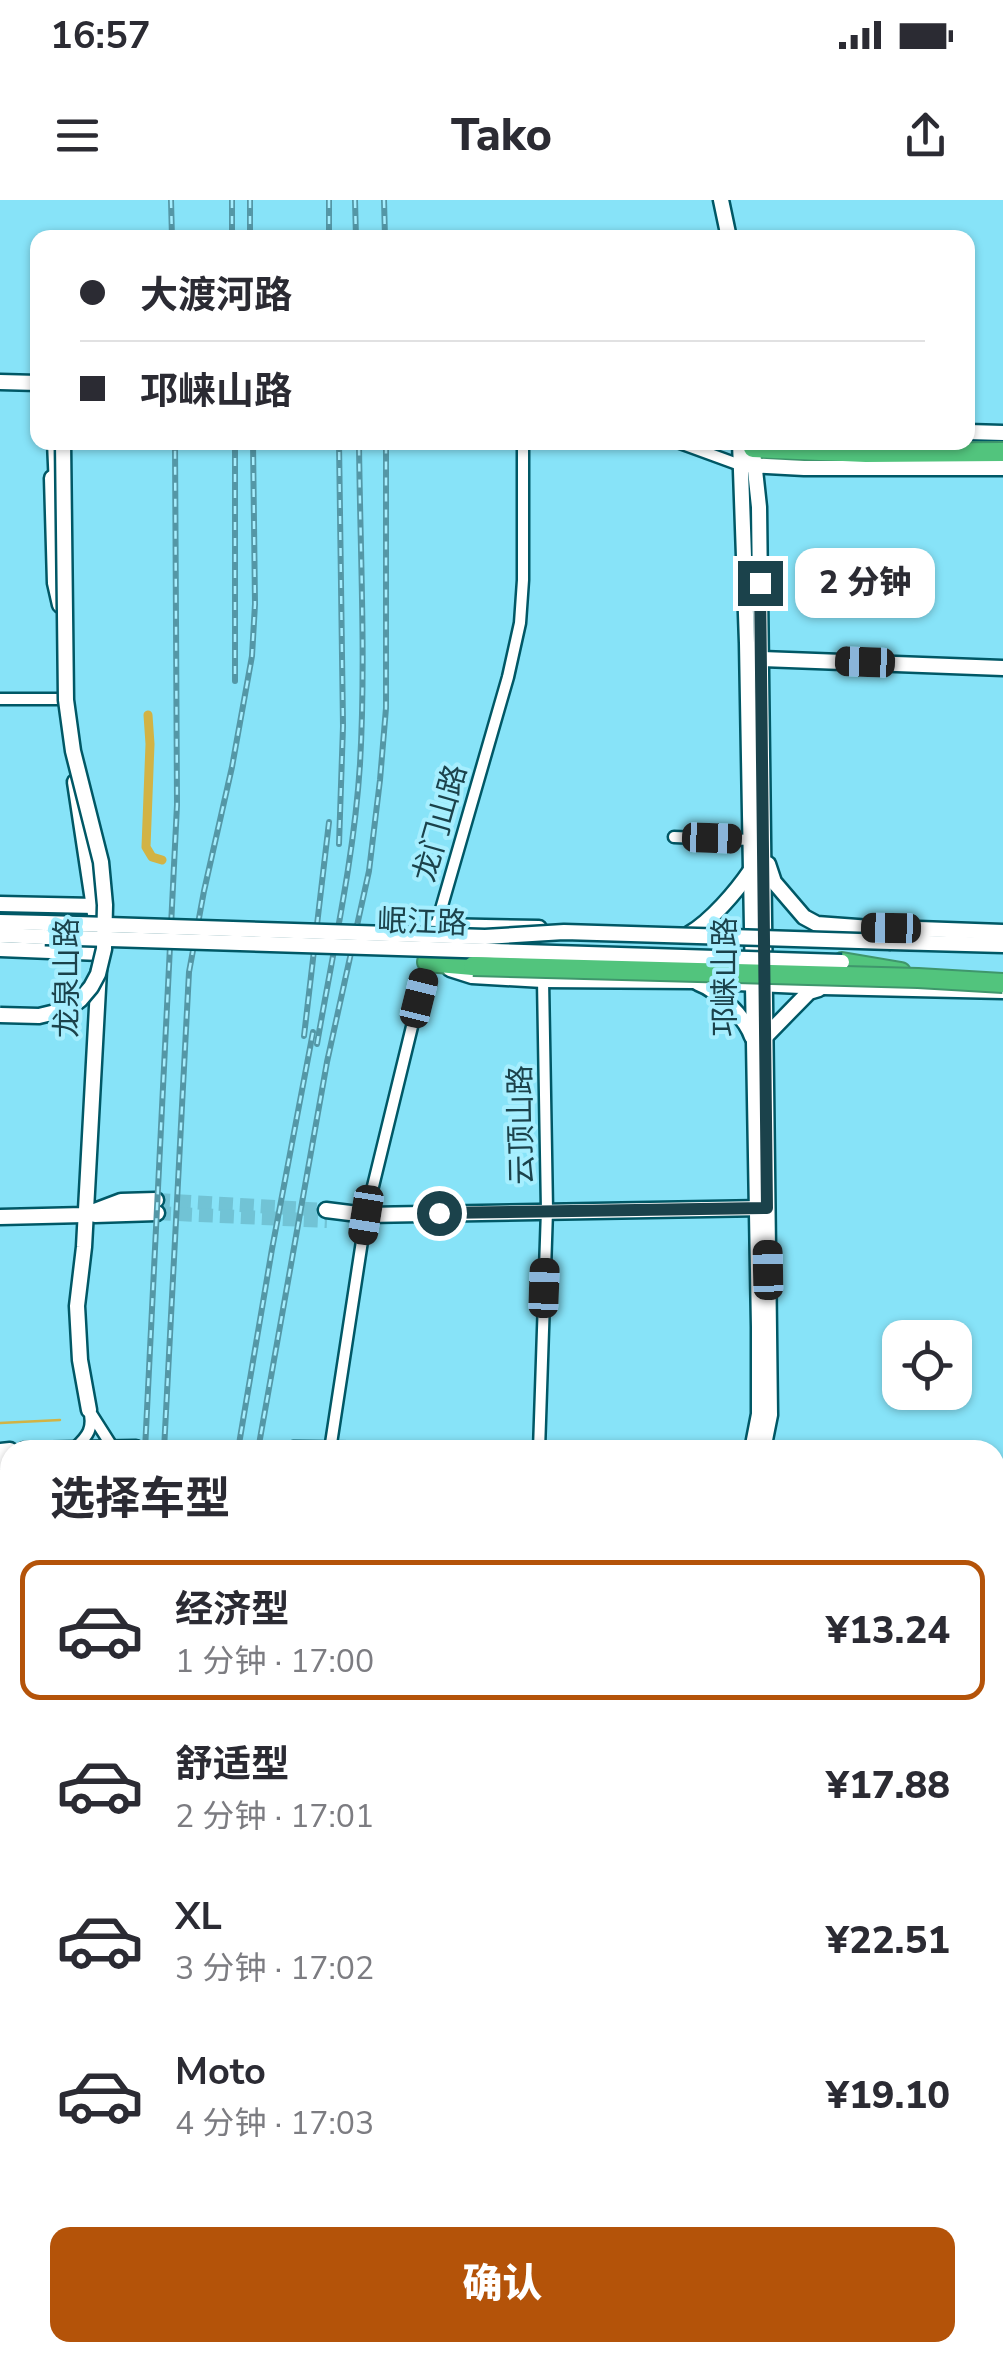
<!DOCTYPE html>
<html lang="zh">
<head>
<meta charset="utf-8">
<style>
	body { margin:0; font-family:"Nunito Sans","Noto Sans SC",sans-serif; background:#f7f7f7; color:#2b2b33; height:100vh; display:flex; flex-direction:column; font-size:38px; white-space:nowrap }
	* { box-sizing:border-box; margin:0 }
	p { font-size:32px; color:#7c7c81 }
	.icon { flex:none; width:55px; height:55px; fill:none; stroke:currentColor; stroke-width:2; stroke-linecap:round; stroke-linejoin:round }
	.map { position:relative; flex:1; overflow:hidden }
	.drawer { position:absolute; left:0px; top:1240px; width:1005px; height:922px; display:flex; flex-direction:column; background:#fff; border-radius:30px 30px 0 0; box-shadow:0 2px 8px #0004 }
	.drawer>* { flex:none }
	.top-card { position:absolute; left:30px; top:30px; width:945px; height:220px; border-radius:20px; box-shadow:0 2px 8px #0004; display:grid; align-content:center; height:220px; padding:0 50px; background:#fff }
	.controls { position:absolute; left:882px; top:1120px; display:grid; gap:20px }
	.controls a { display:grid; place-items:center; width:90px; height:90px; border-radius:20px; background:#fff; box-shadow:0 2px 8px #0004; font-size:50px }
	.end { position:absolute; width:45px; height:45px; margin:-22px; border:12px solid #1b424b; background:#fff; box-shadow:0 0 0 5px #fff }
	.from { border-radius:50% }
	.bubble { position:absolute; height:70px; border-radius:20px; background:#fff; box-shadow:0 2px 8px #0004; font-size:32px; font-weight:800; line-height:70px; text-align:center }
	.car { position:absolute; width:30px; height:60px; margin:-30px -15px; border-radius:12px; box-shadow:0 0 8px 2px #0007; background:linear-gradient(#222 24%,#8ab4d8 0 40%,#222 0 76%,#8ab4d8 0 86%,#222 0) }
	.top-card b { display:flex; align-items:center; gap:35px; height:95px; font-size:38px }
	.top-card b+b { border-top:2px solid #e1e1e2 }
	.top-card i { width:25px; height:25px; background:#2b2b33 }
	ul { padding:0; list-style:none }
	li { display:flex; align-items:center; gap:30px; height:140px; margin:0 20px 15px; padding:0 30px; border:5px solid transparent; border-radius:20px }
	li div { flex:1 }
	li b { display:block; font-size:38px }
	li em { font-style:normal; font-weight:800 }
	li.on { border-color:#b45309 }
	li>.icon { width:90px; height:90px; stroke-width:1.5 }
	h2 { padding:0 50px; font-size:45px; line-height:120px }
	.cta { display:flex; gap:20px; margin-top:auto; padding:20px 50px }
	.cta a { flex:1; height:115px; border-radius:20px; background:#b45309; color:#fff; font-size:40px; font-weight:800; line-height:115px; text-align:center }
	.status { display:flex; justify-content:space-between; align-items:center; height:70px; padding:0 50px; background:#fff; direction:ltr }
	.status svg { height:28px; fill:currentColor }
	header { display:flex; justify-content:space-between; align-items:center; height:130px; padding:0 50px; background:#fff; font-size:45px; font-weight:800 }
	.map>svg:first-child { display:block }
</style>
</head>
<body>
<div class="status"><b>16:57</b><svg viewBox="0 0 49 12"><path d="M0 12V9h3v3zM5 12V6h3v6zM10 12V3h3v9zM15 12V0h3v12zM26 1h20v11H26zM47 4h2v5h-2z"/></svg></div>
<header><svg class="icon" aria-label="menu" viewBox="0 0 24 24"><path d="M4 6h16M4 12h16M4 18h16"/></svg>Tako<svg class="icon" aria-label="share" viewBox="0 0 24 24"><path d="M12 15V3M7 8l5-5 5 5M5 13v7h14v-7"/></svg></header>
<div class="map">
<svg width="1003" height="2162" viewBox="0 0 1003 2162">
	<rect width="100%" height="100%" fill="#87e3f8"/>
	<g fill="none" stroke-linecap="round" stroke-linejoin="round">
		<!-- stream -->
		<g stroke="#d2b344" stroke-width="2.5">
			<path d="M0,1223l60,-3"/>
			<path d="M995,1510l8,2"/>
		</g>
		<!-- canal -->
		<path stroke="#d2b344" stroke-width="9" d="M148,515l2,29 -4,103 6,10 10,3"/>
		<!-- secondary-tunnel -->
		<g stroke="#71c3d5" stroke-width="14" stroke-dasharray="14 7" stroke-linecap="butt">
			<path d="M156,1000l170,10"/>
			<path d="M157,1013l170,8"/>
			<path d="M136,1248l157,1"/>
		</g>
		<!-- street casing -->
		<g stroke="#005866" stroke-width="15">
			<g id="street">
				<path d="M677,242l63,23"/>
				<path d="M0,499h62"/>
				<path d="M674,637l77,3"/>
				<path d="M435,730l73,-253 12,-54 3,-43v-138"/>
				<path d="M92,1215l21,33"/>
				<path d="M75,1248c13,-12 19,-20 14,-38"/>
				<path d="M330,1250l36,-235 62,-254"/>
				<path d="M539,1250l8,-240 -4,-230"/>
				<path d="M0,1602h10"/>
				<path d="M646,2152l25,10"/>
			</g>
		</g>
		<!-- secondary casing -->
		<g stroke="#005866" stroke-width="19">
			<g id="secondary">
				<path d="M721,0l8,38"/>
				<path d="M0,182l38,1"/>
				<path d="M968,232l35,1"/>
				<path d="M55,242l2,45"/>
				<path d="M740,242l7,201 12,684v87l-7,36"/>
				<path d="M752,242l7,65 10,825 1,83 -7,35"/>
				<path d="M746,265l58,3h199"/>
				<path d="M52,278l3,105 5,22"/>
				<path d="M762,459l241,9"/>
				<path d="M75,582l23,152"/>
				<path d="M768,664l6,18 30,35 13,7 54,4"/>
				<path d="M0,704l96,2"/>
				<path d="M0,722l45,1"/>
				<path d="M436,726l103,2"/>
				<path d="M689,734c22,-13 47,-42 62,-64"/>
				<path d="M0,735l45,2"/>
				<path d="M850,737l41,-9 112,4"/>
				<path d="M891,742l112,3"/>
				<path d="M0,749l100,4"/>
				<path d="M450,769l22,7 71,4 150,1 130,6 180,4"/>
				<path d="M698,783c19,7 48,35 54,54"/>
				<path d="M764,838l45,-46 10,-3"/>
				<path d="M326,1010l40,5 399,-7"/>
				<path d="M95,1015l62,-2"/>
				<path d="M0,1017l84,-2 37,-14 35,-1"/>
				<path d="M89,1210l-9,-50 -3,-54 7,-59 15,-277"/>
				<path d="M293,1249l112,1"/>
				<path d="M24,1250l112,-2"/>
				<path d="M0,1251l10,-1"/>
				<path d="M0,1262h10"/>
				<path d="M0,1858l10,2"/>
				<path d="M0,1897l10,1"/>
				<path d="M819,2152l22,10"/>
				<path d="M949,2152l23,10"/>
				<path d="M337,2162l2,-10"/>
			</g>
		</g>
		<!-- primary casing -->
		<g stroke="#3f966c" stroke-width="20">
			<g id="primary">
				<path d="M0,1867l10,1"/>
				<path d="M0,1884l10,1"/>
				<path d="M906,2152l23,10"/>
			</g>
		</g>
		<!-- highway casing -->
		<g stroke="#3f966c" stroke-width="22">
			<g id="highway">
				<path d="M753,248l113,5 137,-1"/>
				<path d="M427,762l46,4"/>
				<path d="M842,762l59,10"/>
				<path d="M847,2152l25,10"/>
				<path d="M925,2152l29,10"/>
			</g>
		</g>
		<!-- street -->
		<use href="#street" stroke="#fff" stroke-width="10"/>
		<!-- secondary -->
		<use href="#secondary" stroke="#fff" stroke-width="14"/>
		<!-- primary -->
		<use href="#primary" stroke="#97dcb1" stroke-width="15"/>
		<!-- highway -->
		<use href="#highway" stroke="#52c47d" stroke-width="18"/>
		<!-- rail casing -->
		<g stroke="#5497a6" stroke-width="6">
			<g id="rail">
				<path d="M171,0l1,38"/>
				<path d="M232,0v38"/>
				<path d="M250,0v38"/>
				<path d="M329,0v38"/>
				<path d="M355,0l1,38"/>
				<path d="M384,0l1,38"/>
				<path d="M235,242v239"/>
				<path d="M339,644l4,-118 -4,-284"/>
				<path d="M304,836l25,-214"/>
				<path d="M317,844c16,-93 37,-185 43,-280 6,-106 0,-215 -1,-322"/>
				<path d="M145,1250l32,-645 -2,-363"/>
				<path d="M164,1250l25,-478 15,-81 28,-124 20,-111 3,-52 -2,-162"/>
				<path d="M238,1250l34,-201 41,-217"/>
				<path d="M258,1250l69,-388 42,-191 11,-91 6,-72v-266"/>
				<path d="M27,2162l3,-10"/>
				<path d="M57,2162l2,-10"/>
				<path d="M78,2162l2,-10"/>
				<path d="M98,2162l1,-10"/>
				<path d="M114,2162l1,-10"/>
			</g>
		</g>
		<!-- rail -->
		<use href="#rail" stroke="#a6eefe" stroke-width="2.5" stroke-dasharray="8" stroke-linecap="butt"/>
		<!-- secondary-bridge casing -->
		<g stroke="#005866" stroke-width="19" stroke-linecap="butt">
			<g id="secondary-bridge">
				<path d="M45,723l440,14 79,-5 327,10"/>
				<path d="M45,737l797,25"/>
				<path d="M0,815l39,1 29,-7 12,-9 11,-13 7,-13 6,-25 1,-44 -4,-43 -28,-111 -7,-51 -3,-258"/>
			</g>
		</g>
		<!-- primary-bridge casing -->
		<g stroke="#3f966c" stroke-width="20" stroke-linecap="butt">
			<path id="primary-bridge" d="M871,2152l25,10"/>
		</g>
		<!-- highway-bridge casing -->
		<g stroke="#3f966c" stroke-width="22" stroke-linecap="butt">
			<path id="highway-bridge" d="M473,766l445,12 85,5"/>
		</g>
		<!-- secondary-bridge -->
		<use href="#secondary-bridge" stroke="#fff" stroke-width="14"/>
		<!-- primary-bridge -->
		<use href="#primary-bridge" stroke="#97dcb1" stroke-width="15"/>
		<!-- highway-bridge -->
		<use href="#highway-bridge" stroke="#52c47d" stroke-width="18"/>
	</g>
	<g fill="none" stroke-linecap="round" stroke-linejoin="round">
		<!-- route -->
		<path stroke="#1b424b" stroke-width="12" d="M439,1013l328,-5 -7,-625"/>
	</g>
	<g text-anchor="middle" stroke-width="8" stroke-linejoin="round" paint-order="stroke">
		<!-- street labels -->
		<g font-size="30" fill="#1b424b" stroke="#a6eefe">
			<text transform="translate(440 623) rotate(-74)" y="10">龙门山路</text>
			<text transform="translate(422 722) rotate(2)" y="10">岷江路</text>
			<text transform="translate(725 777) rotate(-90)" y="10">邛崃山路</text>
			<text transform="translate(67 778) rotate(-90)" y="10">龙泉山路</text>
			<text transform="translate(521 925) rotate(-91)" y="10">云顶山路</text>
		</g>
	</g>
</svg>
<div class="controls">
<a><svg class="icon" aria-label="locate" viewBox="0 0 24 24"><circle cx="12" cy="12" r="6"/><path d="M12 2v4M12 18v4M2 12h4M18 12h4"/></svg></a>
</div>
<i class="end from" style="left:439px;top:1013px"></i>
<i class="end" style="left:760px;top:383px"></i>
<div class="bubble" style="left:795px;top:348px;width:140px">2 分钟</div>
<i class="car" style="left:865px;top:462px;rotate:272deg"></i>
<i class="car" style="left:712px;top:638px;rotate:92deg"></i>
<i class="car" style="left:891px;top:728px;rotate:271deg"></i>
<i class="car" style="left:419px;top:798px;rotate:14deg"></i>
<i class="car" style="left:366px;top:1015px;rotate:189deg"></i>
<i class="car" style="left:768px;top:1070px;rotate:359deg"></i>
<i class="car" style="left:544px;top:1088px;rotate:2deg"></i>
<div class="top-card">
<b><i class="from"></i>大渡河路</b>
<b><i></i>邛崃山路</b>
</div>
<section class="drawer">
<h2>选择车型</h2>
<ul>
<li class="on"><svg class="icon" aria-label="car" viewBox="0 0 24 24"><path d="M5 17H2v-5l4-1 3-4h7l3 4 3 1v5h-3M9 17h6M6 11h13"/><circle cx="7" cy="17" r="2"/><circle cx="17" cy="17" r="2"/></svg><div><b>经济型</b><p>1 分钟 · 17:00</p></div><em>¥13.24</em></li>
<li><svg class="icon" aria-label="car" viewBox="0 0 24 24"><path d="M5 17H2v-5l4-1 3-4h7l3 4 3 1v5h-3M9 17h6M6 11h13"/><circle cx="7" cy="17" r="2"/><circle cx="17" cy="17" r="2"/></svg><div><b>舒适型</b><p>2 分钟 · 17:01</p></div><em>¥17.88</em></li>
<li><svg class="icon" aria-label="car" viewBox="0 0 24 24"><path d="M5 17H2v-5l4-1 3-4h7l3 4 3 1v5h-3M9 17h6M6 11h13"/><circle cx="7" cy="17" r="2"/><circle cx="17" cy="17" r="2"/></svg><div><b>XL</b><p>3 分钟 · 17:02</p></div><em>¥22.51</em></li>
<li><svg class="icon" aria-label="car" viewBox="0 0 24 24"><path d="M5 17H2v-5l4-1 3-4h7l3 4 3 1v5h-3M9 17h6M6 11h13"/><circle cx="7" cy="17" r="2"/><circle cx="17" cy="17" r="2"/></svg><div><b>Moto</b><p>4 分钟 · 17:03</p></div><em>¥19.10</em></li>
</ul>
<div class="cta"><a>确认</a></div>
</section>
</div>
</body>
</html>
